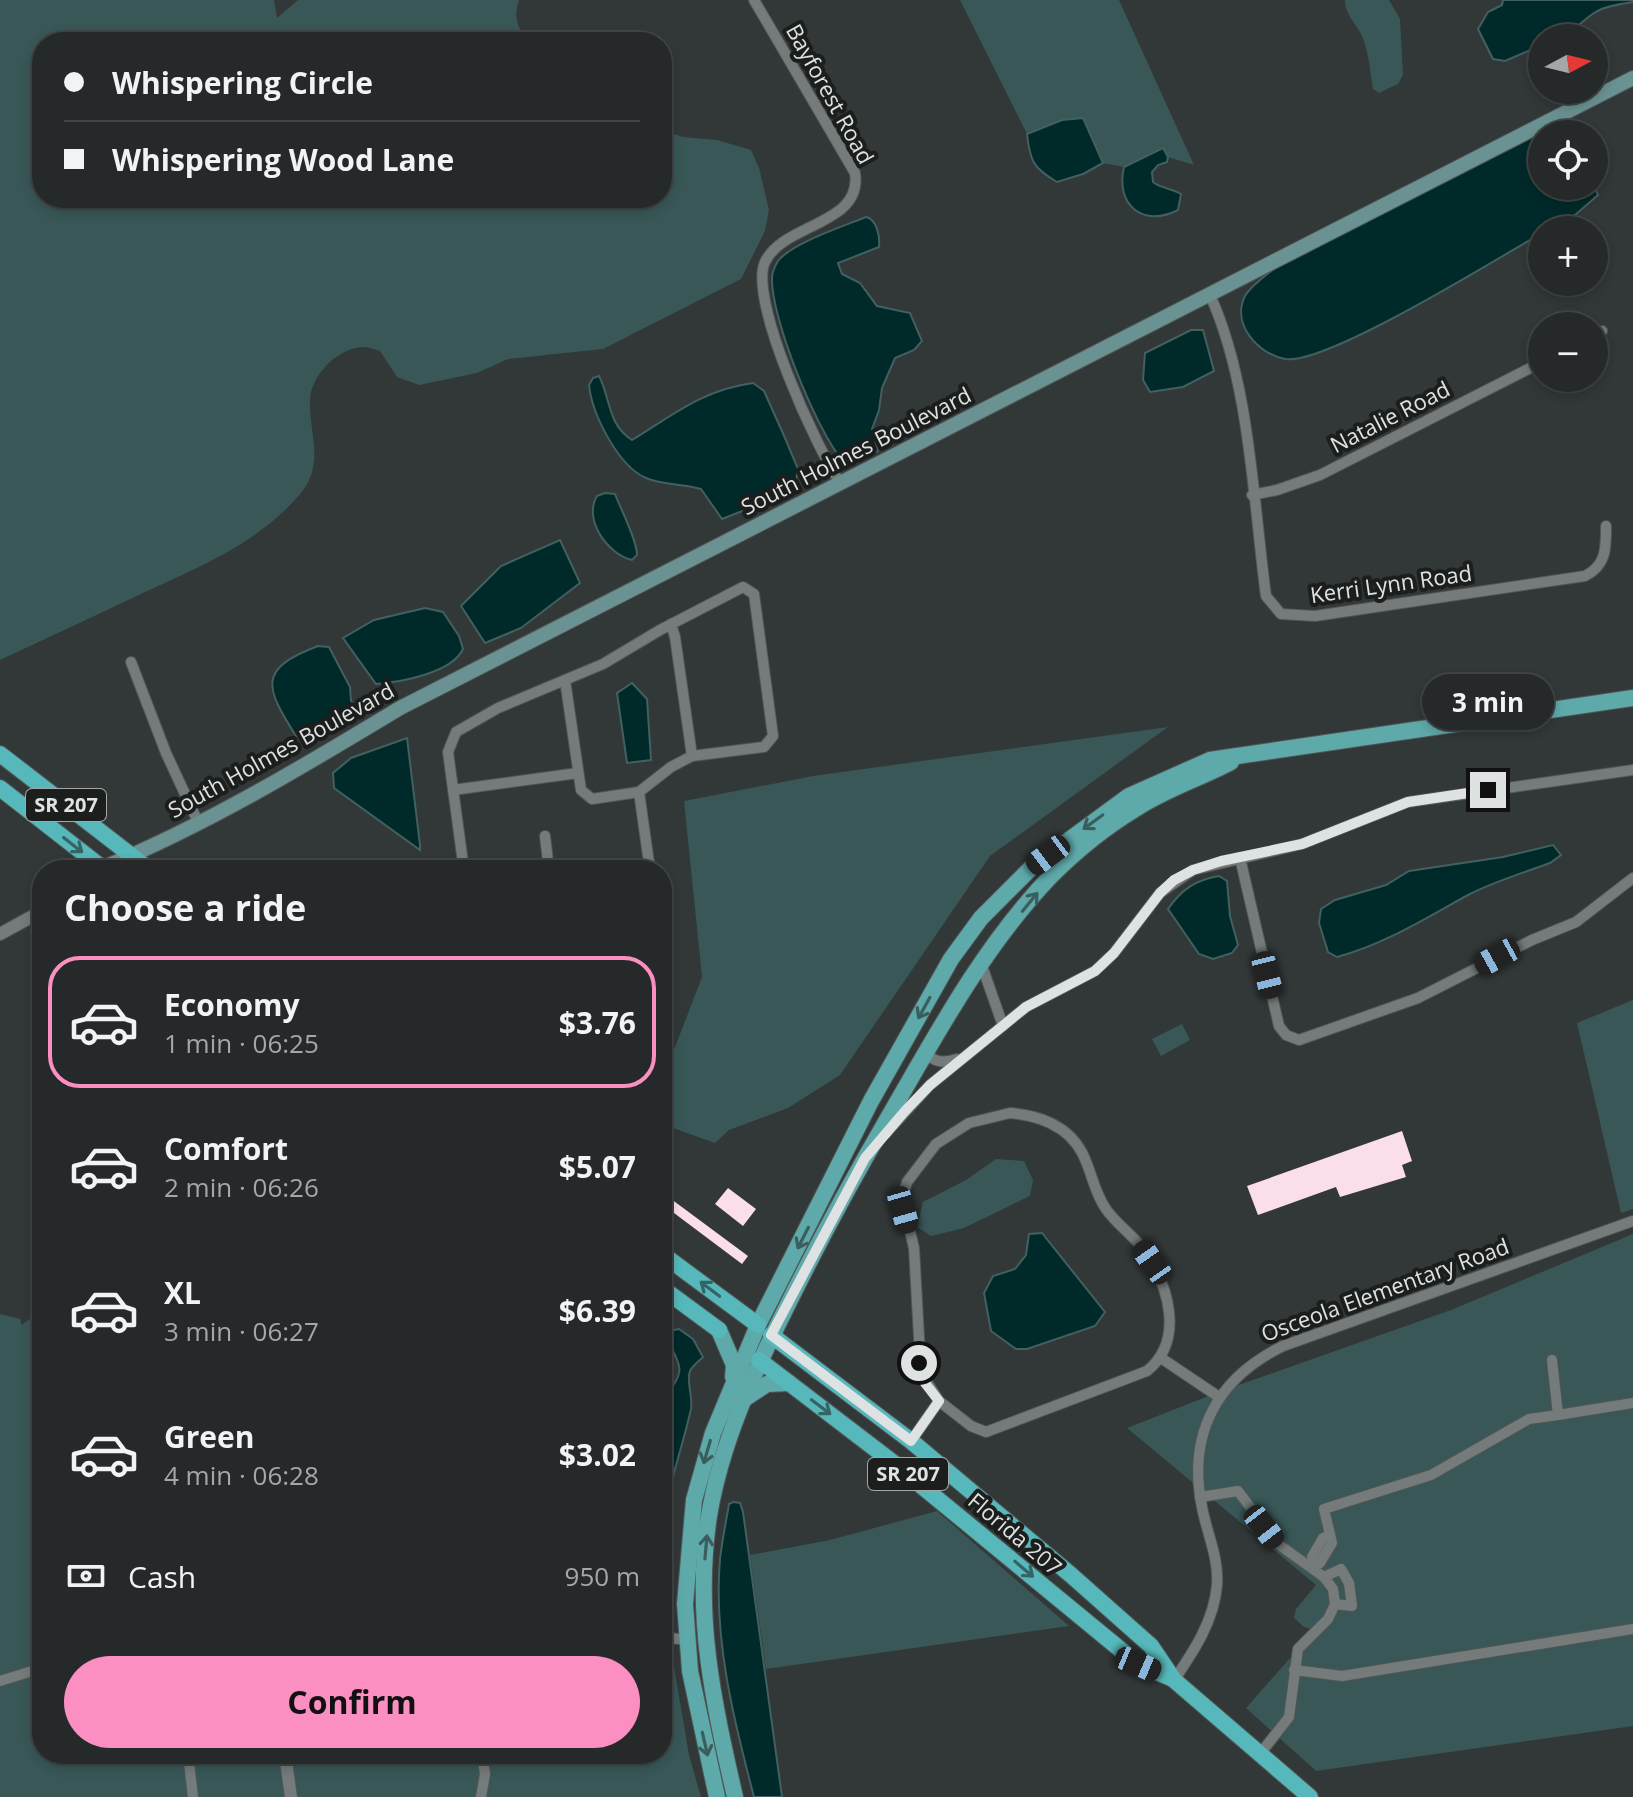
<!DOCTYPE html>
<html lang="en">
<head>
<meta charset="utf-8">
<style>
	body { margin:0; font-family:"Open Sans",sans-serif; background:#323535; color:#f1f3f6; height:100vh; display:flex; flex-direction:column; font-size:30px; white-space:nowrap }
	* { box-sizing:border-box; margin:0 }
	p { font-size:26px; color:#a4a6a8 }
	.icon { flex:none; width:44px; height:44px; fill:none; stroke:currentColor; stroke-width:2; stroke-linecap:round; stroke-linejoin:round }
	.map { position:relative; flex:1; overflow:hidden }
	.details { position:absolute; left:32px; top:860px; width:640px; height:904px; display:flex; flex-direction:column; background:#262929; border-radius:32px; box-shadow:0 4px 12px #0003,0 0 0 2px #424546 }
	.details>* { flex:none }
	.banner { position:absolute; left:32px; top:32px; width:640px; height:176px; border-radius:32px; box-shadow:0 4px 12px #0003,0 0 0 2px #424546; display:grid; align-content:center; height:176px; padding:0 32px; background:#262929 }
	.needle { width:52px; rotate:83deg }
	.tools { position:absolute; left:1528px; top:24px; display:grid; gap:16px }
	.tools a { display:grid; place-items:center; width:80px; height:80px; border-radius:50%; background:#262929; box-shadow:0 4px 12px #0003,0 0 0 2px #424546; font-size:40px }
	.end { position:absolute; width:36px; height:36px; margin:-18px; border:10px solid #dfe2e2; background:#111; box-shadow:0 0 0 4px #111 }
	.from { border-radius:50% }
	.bubble { position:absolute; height:56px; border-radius:28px; background:#262929; box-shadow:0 4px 12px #0003,0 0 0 2px #424546; font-size:26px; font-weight:700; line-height:56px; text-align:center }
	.car { position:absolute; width:24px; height:48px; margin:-24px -12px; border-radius:10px; box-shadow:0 0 6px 2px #0007; background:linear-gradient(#222 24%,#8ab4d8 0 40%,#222 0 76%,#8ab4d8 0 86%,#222 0) }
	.banner b { display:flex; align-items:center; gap:28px; height:76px; font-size:30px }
	.banner b+b { border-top:2px solid #424546 }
	.banner i { width:20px; height:20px; background:#f1f3f6 }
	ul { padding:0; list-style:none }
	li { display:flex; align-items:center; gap:24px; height:132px; margin:0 16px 12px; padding:0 16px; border:4px solid transparent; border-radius:32px }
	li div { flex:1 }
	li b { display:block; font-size:30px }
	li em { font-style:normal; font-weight:700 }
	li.current { border-color:#fc8fc1 }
	li>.icon { width:72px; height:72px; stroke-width:1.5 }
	h2 { padding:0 32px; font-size:36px; line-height:96px }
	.pay { display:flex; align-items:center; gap:20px; height:88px; padding:0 32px; font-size:30px }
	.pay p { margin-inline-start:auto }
	.primary-button { display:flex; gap:16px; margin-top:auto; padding:16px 32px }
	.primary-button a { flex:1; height:92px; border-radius:48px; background:#fc8fc1; color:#111; font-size:32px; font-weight:700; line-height:92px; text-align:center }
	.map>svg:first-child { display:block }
</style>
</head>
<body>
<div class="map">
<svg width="1633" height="1797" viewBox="0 0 1633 1797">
	<rect width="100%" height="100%" fill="#323737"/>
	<!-- green -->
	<g fill="#395757">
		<path d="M0,0h274l3,18 21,-18h221c-6,18 -2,27 10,42h-487v156h620v-68l21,7 34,3 34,10 8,18 10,42 -4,21 -24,48 -138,70 -95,10 -31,14 -58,12 -22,-8 -17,-26c-6,-2 -13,-4 -18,-4 -25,2 -51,28 -52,53 -1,33 15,64 -9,93 -42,50 -100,73 -158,100 -47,22 -95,45 -143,67z"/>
		<path d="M960,0h159l75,165 -26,-8 -5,-9 -39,19 -21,-4 -20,-45 -21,2 -35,14z"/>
		<path d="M1345,0h44l11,19 3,56 -5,9 -19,9 -6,-4c-3,-18 -4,-36 -11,-53 -6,-13 -17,-21 -17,-36z"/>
		<path d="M1168,727l-178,129 -150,219 -52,33 -59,22 -14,13 -53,-19v-43l40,-104 -18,-176 129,-25z"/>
		<path d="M1633,1000v209l-12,4 -44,-190z"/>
		<path d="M1182,1024l8,16 -29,16 -9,-17z"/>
		<path d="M996,1159l28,2 9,19 -3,16 -66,32 -33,8 -14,-9 6,-25 43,-22z"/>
		<path d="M1633,1234v492l-317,45 -70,-63 69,-78 -11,-3 -10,-9 2,-9 20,-24 -189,-157 89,-35 235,-83z"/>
		<path d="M42,1309v445h238l6,43h-286v-483l20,5 2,6z"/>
		<path d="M937,1511l132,115 -303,43 -16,-114 80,-15z"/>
		<path d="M662,1646l9,3 18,106 12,42h-405l-6,-43h372z"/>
	</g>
	<!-- water -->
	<g fill="#002929" stroke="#436060" stroke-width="2">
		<path d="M1503,0h130v2c-12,2 -29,4 -39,11 -22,15 -21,25 -52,25v7l-37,16 -12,-2 -15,-30 10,-17 14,-7z"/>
		<path d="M1083,118l20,45 -20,11 -26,8c-24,-14 -27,-21 -30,-48l35,-14z"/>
		<path d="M1554,124l12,10h-24v52h52l4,9 -23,20 -33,15v3c-44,25 -217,133 -257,126 -27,-5 -54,-35 -40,-63 7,-12 25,-23 36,-33z"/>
		<path d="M1163,148l5,9 -1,5 -9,3 -6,7 1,10c9,7 18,6 28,12l-3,16c-35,18 -63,-5 -54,-43z"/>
		<path d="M866,217c11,2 14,20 13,30l-41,16 4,11 18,9 17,23 33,7 12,28 -8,9 -19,8 -13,30 -3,22 -7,19 6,22 -19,10 -17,-1c-26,-31 -71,-142 -70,-182 0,-5 3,-12 6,-17 14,-18 66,-35 88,-44z"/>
		<path d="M1191,330h12l11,41 -31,16 -33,5 -7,-12 2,-27z"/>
		<path d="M599,376c12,23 8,48 33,64 41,-25 70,-50 121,-57l11,8 21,47 13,31 -3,18 -22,12 -51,20 -21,-30c-17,-5 -39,-4 -55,-11 -28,-12 -54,-64 -57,-93l4,-7z"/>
		<path d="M605,493l10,1c6,16 22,46 22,61l-5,5c-25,-6 -49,-41 -35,-64z"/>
		<path d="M560,540l20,43 -59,45 -36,15 -24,-37 40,-40z"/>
		<path d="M425,608l18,4 16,24 4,13c-11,24 -62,33 -87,35l-33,-46 31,-18z"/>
		<path d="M318,646l11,1 21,40 1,14 4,4 16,-4 5,3 -5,10 -38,3 -22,19h-15c-31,-49 -39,-67 22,-90z"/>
		<path d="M632,683l15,16 4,61 -24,3 -10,-70z"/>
		<path d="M407,738l13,107v5l-86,-62 -1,-15 18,-15z"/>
		<path d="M1553,845l8,10 -11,8c-27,10 -57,19 -82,32 -42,23 -85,50 -131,62l-9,-5 -9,-29 2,-14 14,-9 51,-15 23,-14 94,-14z"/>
		<path d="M1219,876l8,5 3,35 8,29 -6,8 -19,6 -14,-5 -31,-45c13,-19 27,-29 51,-33z"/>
		<path d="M1042,1233l63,79 -10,14 -68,23h-11l-25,-18 -7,-38 9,-17 22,-7 11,-14 3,-21z"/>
		<path d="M679,1329l14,10 10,18c-4,4 -11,9 -13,14 -4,9 3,26 1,38 -9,40 -23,77 -29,118v-78l8,-18 -4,-37c29,-30 2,-36 2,-63z"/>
		<path d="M733,1502l7,1 3,9 39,285h-28c-20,-76 -41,-159 -34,-238 2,-18 6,-37 9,-55z"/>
	</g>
	<!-- building -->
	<g fill="#fadee9">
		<path d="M1402,1131l10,30 -10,4 4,12 -66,20 -4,-10 -78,28 -11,-29z"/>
		<path d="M728,1188l28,21 -13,17 -28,-22z"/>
		<path d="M667,1196l81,60 -6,8 -80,-60z"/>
	</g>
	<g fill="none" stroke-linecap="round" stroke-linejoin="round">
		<!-- minor casing -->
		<g stroke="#515656" stroke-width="12">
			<g id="minor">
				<path d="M754,0l101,173c8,52 -72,50 -90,89 -17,37 52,188 76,222"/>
				<path d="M1210,295c40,88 43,205 56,301l15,18 34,2 270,-40c22,-11 21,-29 21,-50"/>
				<path d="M1594,335l8,-4"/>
				<path d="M1252,495l25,-5 43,-15 222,-113"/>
				<path d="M671,624l4,13 17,119"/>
				<path d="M131,662l35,91 32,69"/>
				<path d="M453,790l125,-17"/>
				<path d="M639,792l11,78"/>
				<path d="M545,836l4,34"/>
				<path d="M1240,858l39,168 7,9 13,5 119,-42 114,-58 44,-18 57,-44"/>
				<path d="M464,870l-16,-118 8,-20 42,-24 105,-44 57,-34 83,-43 11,7 19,142 -9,11 -72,9 -21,11 -32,25 -47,7 -11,-9 -16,-110"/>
				<path d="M636,870l13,-8"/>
				<path d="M981,963l22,63"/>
				<path d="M926,1053c9,10 18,10 31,6"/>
				<path d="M1010,1113c35,3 65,16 77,51 6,15 9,31 19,45 10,15 26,25 37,40 26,36 42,91 4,122l-161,61 -15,-6 -32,-25 -18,-28 -7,-125 -12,-49 5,-17 29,-38 33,-21z"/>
				<path d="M886,1133l44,-48 96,-78 69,-36 19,-18 46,-60 33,-23 109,-26 106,-42 225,-32"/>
				<path d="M1161,1358l58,39"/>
				<path d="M1552,1360l6,55 75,-12"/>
				<path d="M911,1441l28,-40"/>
				<path d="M1200,1497l38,-6 40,53 46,33 9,12 2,15 -7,15 -30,30 -9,68 -29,37"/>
				<path d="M1314,1564l-2,-7 11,-19 7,-3"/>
				<path d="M1312,1567l8,-4 12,-20 -8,-34 107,-34 98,-56 29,-4"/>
				<path d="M1324,1577l17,-8 8,14 3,23 -17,-2"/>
				<path d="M662,1637l25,3"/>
				<path d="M1294,1670l48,6 291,-47"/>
				<path d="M1174,1680c20,-29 40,-59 43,-95 2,-27 -10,-51 -15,-78 -15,-73 15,-129 81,-161l350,-125"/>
				<path d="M0,1681l42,-13"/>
				<path d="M188,1754l5,43"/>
				<path d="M481,1797l4,-23 -3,-20"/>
			</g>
		</g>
		<!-- tertiary casing -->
		<g stroke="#515656" stroke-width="14">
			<g id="tertiary">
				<path d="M0,934l42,-23"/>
				<path d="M285,1754l6,43"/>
			</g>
		</g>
		<!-- secondary casing -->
		<g stroke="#515656" stroke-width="16">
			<path id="secondary" d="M102,868c104,-43 202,-102 298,-160l1233,-630"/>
		</g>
		<!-- primary casing -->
		<g stroke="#515656" stroke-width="18">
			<g id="primary">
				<path d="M719,1330l15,35 -1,12"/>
				<path d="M744,1399l23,-15 22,-1"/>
				<path d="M717,1797l-27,-126 -5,-67 9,-104 19,-67 45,-108 113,-224 80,-142 30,-41 50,-50 98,-72 81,-36 423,-62"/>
				<path d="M735,1797c-22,-96 -41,-182 -26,-281 12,-73 44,-142 77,-208 32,-65 66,-128 102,-190 48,-83 95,-171 162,-241 25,-25 57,-51 87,-69 29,-19 64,-30 94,-46"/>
			</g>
		</g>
		<!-- trunk casing -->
		<g stroke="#515656" stroke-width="18">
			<g id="trunk">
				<path d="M0,754l150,116"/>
				<path d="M0,788l105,82"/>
				<path d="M662,1254l96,71"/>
				<path d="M662,1288l57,42"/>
				<path d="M771,1335l140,106 160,134 80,71 23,34 136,117"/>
				<path d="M759,1360l136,104 243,200 35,15"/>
			</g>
		</g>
		<!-- minor -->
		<use href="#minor" stroke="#757b7b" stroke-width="10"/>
		<!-- tertiary -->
		<use href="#tertiary" stroke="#757b7b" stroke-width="12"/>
		<!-- secondary -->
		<use href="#secondary" stroke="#6a9292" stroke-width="14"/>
		<!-- primary -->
		<use href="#primary" stroke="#5ea9aa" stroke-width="16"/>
		<!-- trunk -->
		<use href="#trunk" stroke="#56b8ba" stroke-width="16"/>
	</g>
	<!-- one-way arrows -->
	<defs><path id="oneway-shaft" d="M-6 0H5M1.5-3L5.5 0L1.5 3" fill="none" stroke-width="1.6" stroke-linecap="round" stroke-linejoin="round" transform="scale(2)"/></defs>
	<g stroke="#3a5d5d">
		<use href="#oneway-shaft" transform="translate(1093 822) rotate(144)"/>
		<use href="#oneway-shaft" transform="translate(1030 902) rotate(-51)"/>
		<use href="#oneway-shaft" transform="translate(924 1008) rotate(119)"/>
		<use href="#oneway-shaft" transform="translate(803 1238) rotate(117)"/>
		<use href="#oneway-shaft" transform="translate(707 1452) rotate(106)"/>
		<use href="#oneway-shaft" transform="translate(706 1547) rotate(-85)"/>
		<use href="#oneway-shaft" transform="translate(705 1744) rotate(77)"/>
	</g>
	<g stroke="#366364">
		<use href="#oneway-shaft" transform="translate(73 845) rotate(38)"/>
		<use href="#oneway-shaft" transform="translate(710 1289) rotate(-143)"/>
		<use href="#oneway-shaft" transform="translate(821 1407) rotate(37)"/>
		<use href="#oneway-shaft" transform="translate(1024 1569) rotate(40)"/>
	</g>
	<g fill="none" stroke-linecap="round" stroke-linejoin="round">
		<!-- route -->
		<path stroke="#dfe2e2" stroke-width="10" d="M919,1363l6,20 14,18 -28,40 -140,-106 94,-177 40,-47 25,-26 96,-78 69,-36 19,-18 46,-60 14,-13 19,-10 28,-9 81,-17 106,-42 80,-12"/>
	</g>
	<g text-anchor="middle" stroke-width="8" stroke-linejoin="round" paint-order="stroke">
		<!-- shield labels -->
		<g fill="#1c1e1e" stroke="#a4a7a7" stroke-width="2">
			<rect x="26" y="789" width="80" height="32" rx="6"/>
			<rect x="868" y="1458" width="80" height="32" rx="6"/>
		</g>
		<g font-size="20" font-weight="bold" fill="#dfe2e2">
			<text x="66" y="812">SR 207</text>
			<text x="908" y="1481">SR 207</text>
		</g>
		<!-- street labels -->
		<g font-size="22" fill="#dfe2e2" stroke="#1c1e1e">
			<text transform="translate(830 94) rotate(61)" y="8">Bayforest Road</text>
			<text transform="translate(1390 417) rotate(-27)" y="8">Natalie Road</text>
			<text transform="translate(856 451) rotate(-27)" y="8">South Holmes Boulevard</text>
			<text transform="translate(1391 584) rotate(-8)" y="8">Kerri Lynn Road</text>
			<text transform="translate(281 750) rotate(-29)" y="8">South Holmes Boulevard</text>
			<text transform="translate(1385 1290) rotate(-20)" y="8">Osceola Elementary Road</text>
			<text transform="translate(1015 1534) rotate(40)" y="8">Florida 207</text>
		</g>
	</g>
</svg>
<div class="tools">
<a><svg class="needle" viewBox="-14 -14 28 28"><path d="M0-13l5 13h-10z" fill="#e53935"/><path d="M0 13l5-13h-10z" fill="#a4a6a8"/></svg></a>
<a><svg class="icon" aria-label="locate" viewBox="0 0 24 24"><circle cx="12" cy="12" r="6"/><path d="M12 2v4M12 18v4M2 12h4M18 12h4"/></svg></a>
<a>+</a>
<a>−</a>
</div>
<i class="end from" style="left:919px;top:1363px"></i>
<i class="end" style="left:1488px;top:790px"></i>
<div class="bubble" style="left:1422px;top:674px;width:132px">3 min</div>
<i class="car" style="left:1048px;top:855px;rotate:233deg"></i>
<i class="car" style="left:1497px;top:957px;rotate:241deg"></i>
<i class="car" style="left:1267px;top:975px;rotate:166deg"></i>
<i class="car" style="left:903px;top:1210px;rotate:164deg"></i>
<i class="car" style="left:1152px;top:1262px;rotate:325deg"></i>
<i class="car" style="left:1264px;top:1527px;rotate:142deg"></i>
<i class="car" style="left:1138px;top:1664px;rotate:113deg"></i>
<div class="banner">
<b><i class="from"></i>Whispering Circle</b>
<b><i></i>Whispering Wood Lane</b>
</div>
<section class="details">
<h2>Choose a ride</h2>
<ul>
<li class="current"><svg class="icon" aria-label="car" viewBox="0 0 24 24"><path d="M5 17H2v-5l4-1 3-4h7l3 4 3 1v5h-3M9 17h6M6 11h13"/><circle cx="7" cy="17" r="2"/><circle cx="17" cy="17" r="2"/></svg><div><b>Economy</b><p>1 min · 06:25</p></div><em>$3.76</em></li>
<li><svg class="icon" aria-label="car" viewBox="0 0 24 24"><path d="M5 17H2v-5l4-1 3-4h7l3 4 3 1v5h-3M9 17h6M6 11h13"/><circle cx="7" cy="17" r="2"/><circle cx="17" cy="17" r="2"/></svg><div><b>Comfort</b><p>2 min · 06:26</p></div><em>$5.07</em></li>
<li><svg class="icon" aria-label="car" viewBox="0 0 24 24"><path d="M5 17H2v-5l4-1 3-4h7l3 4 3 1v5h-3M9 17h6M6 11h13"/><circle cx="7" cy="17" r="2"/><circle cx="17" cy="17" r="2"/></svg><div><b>XL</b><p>3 min · 06:27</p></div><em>$6.39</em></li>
<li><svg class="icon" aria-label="car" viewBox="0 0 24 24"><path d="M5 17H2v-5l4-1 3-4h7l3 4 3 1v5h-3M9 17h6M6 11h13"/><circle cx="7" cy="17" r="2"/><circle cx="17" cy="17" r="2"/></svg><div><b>Green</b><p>4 min · 06:28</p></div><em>$3.02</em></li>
</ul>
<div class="pay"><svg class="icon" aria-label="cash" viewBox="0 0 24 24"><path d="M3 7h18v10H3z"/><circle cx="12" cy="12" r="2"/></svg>Cash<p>950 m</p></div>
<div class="primary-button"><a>Confirm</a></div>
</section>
</div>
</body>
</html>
